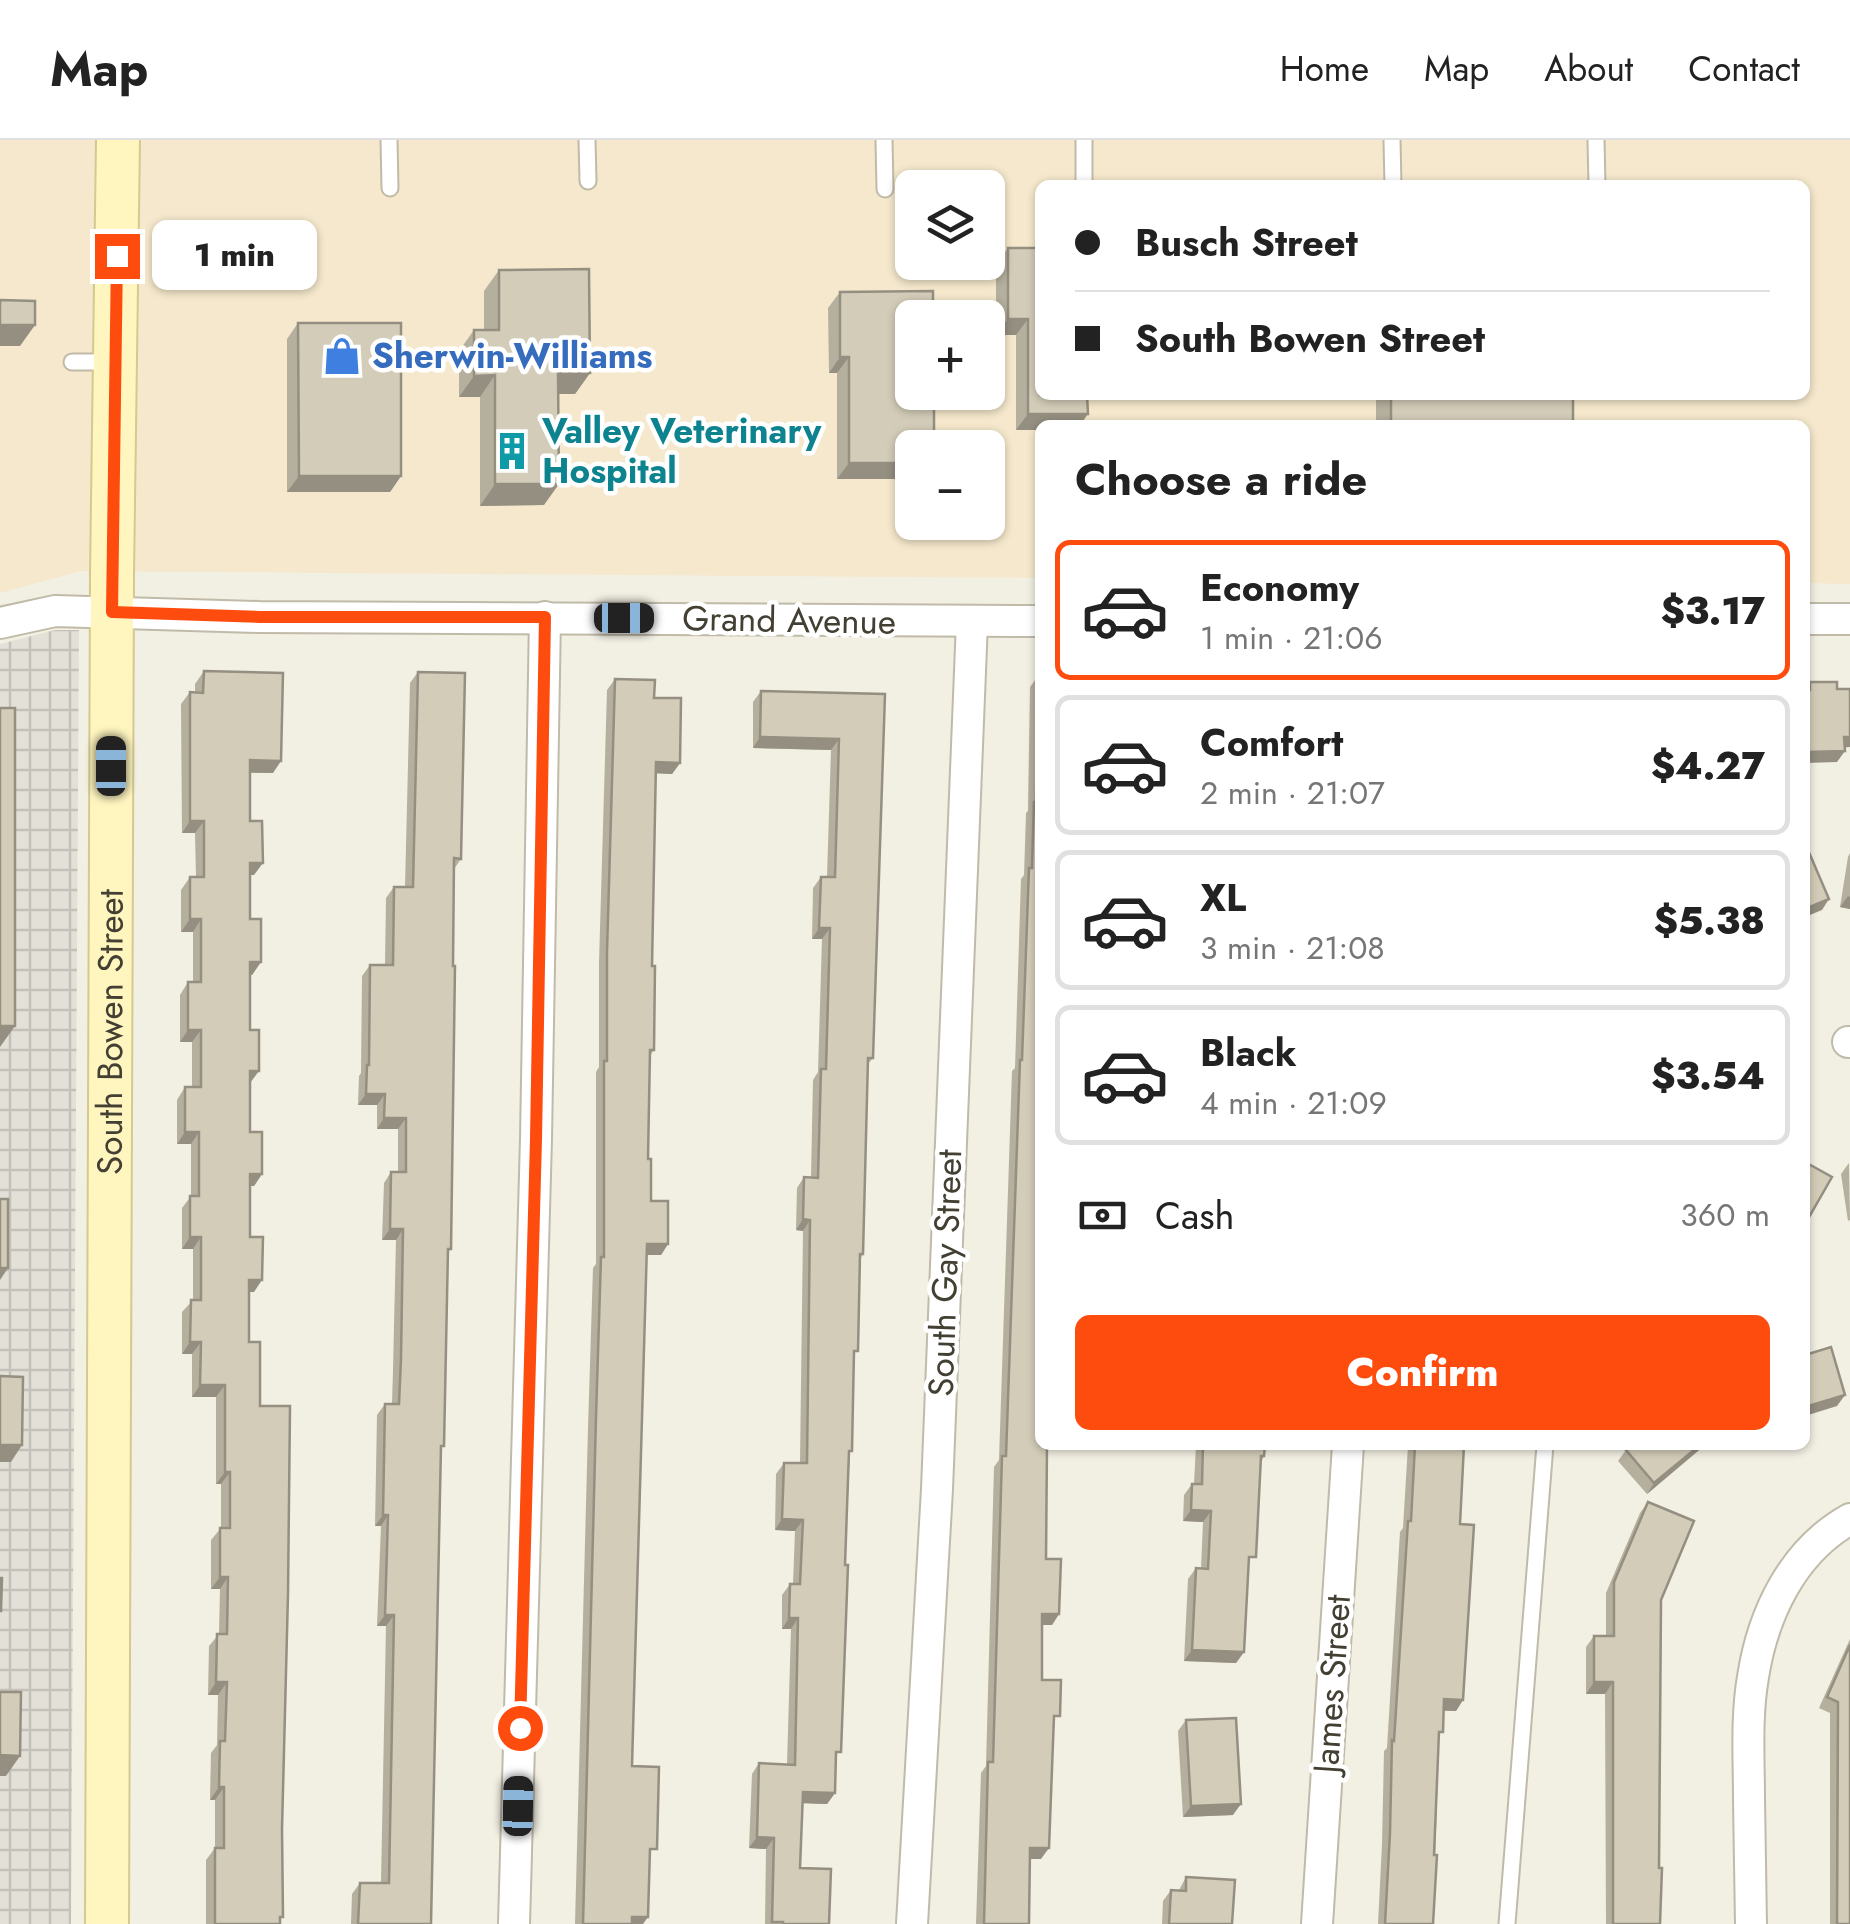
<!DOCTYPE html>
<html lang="en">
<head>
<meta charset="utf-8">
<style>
	body { margin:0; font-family:Jost,sans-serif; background:#f2f2f2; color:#222; height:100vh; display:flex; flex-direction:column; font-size:38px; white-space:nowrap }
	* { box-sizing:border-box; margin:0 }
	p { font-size:32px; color:#767676 }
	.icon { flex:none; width:55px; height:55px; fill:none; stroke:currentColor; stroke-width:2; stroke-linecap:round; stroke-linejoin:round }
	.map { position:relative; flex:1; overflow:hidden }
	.drawer { position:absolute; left:1035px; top:280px; width:775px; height:1030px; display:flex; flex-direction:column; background:#fff; border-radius:15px; box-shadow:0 2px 8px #0004 }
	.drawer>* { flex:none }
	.banner { position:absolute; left:1035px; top:40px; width:775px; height:220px; border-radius:15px; box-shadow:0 2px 8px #0004; display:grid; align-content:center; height:220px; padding:0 40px; background:#fff }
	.controls { position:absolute; left:895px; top:30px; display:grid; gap:20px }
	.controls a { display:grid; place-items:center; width:110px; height:110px; border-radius:15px; background:#fff; box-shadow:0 2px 8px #0004; font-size:50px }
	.end { position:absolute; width:45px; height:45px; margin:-22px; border:12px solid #fe4b0e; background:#fff; box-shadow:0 0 0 5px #fff }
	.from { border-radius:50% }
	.bubble { position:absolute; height:70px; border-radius:15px; background:#fff; box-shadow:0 2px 8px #0004; font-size:32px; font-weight:800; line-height:70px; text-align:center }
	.car { position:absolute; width:30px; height:60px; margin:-30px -15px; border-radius:12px; box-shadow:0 0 8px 2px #0007; background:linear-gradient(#222 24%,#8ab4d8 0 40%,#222 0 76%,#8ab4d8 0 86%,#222 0) }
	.banner b { display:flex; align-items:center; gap:35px; height:95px; font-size:38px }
	.banner b+b { border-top:2px solid #e0e0e0 }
	.banner i { width:25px; height:25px; background:#222 }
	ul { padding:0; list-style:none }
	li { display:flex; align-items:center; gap:30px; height:140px; margin:0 20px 15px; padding:0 20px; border:5px solid #e0e0e0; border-radius:15px }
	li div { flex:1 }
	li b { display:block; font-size:38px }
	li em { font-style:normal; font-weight:800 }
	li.on { border-color:#fe4b0e }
	li>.icon { width:90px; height:90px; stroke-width:1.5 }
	h2 { padding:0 40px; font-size:45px; line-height:120px }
	.pay { display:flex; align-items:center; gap:25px; height:110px; padding:0 40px; font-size:38px }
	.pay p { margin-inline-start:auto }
	.cta { display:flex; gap:20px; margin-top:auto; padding:20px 40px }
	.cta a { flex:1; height:115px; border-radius:15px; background:#fe4b0e; color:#fff; font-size:40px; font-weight:800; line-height:115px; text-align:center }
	header { display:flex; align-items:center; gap:60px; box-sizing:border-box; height:140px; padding:0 50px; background:#fff; border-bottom:2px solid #e0e0e0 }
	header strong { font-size:48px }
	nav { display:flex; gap:55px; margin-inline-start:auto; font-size:35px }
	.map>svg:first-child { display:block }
</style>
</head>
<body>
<header>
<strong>Map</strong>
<nav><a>Home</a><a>Map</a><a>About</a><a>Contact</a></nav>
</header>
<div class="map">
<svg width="1850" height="1784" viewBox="0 0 1850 1784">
	<defs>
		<pattern id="industrial-grid" width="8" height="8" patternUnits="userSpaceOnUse" patternTransform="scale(2.5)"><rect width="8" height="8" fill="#e3e0d8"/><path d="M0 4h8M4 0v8" fill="none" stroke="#c4c1ba"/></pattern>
	</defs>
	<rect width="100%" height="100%" fill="#f2efe3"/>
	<!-- commercial -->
	<path fill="#f5e8cc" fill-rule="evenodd" d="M0,0h1850v444l-45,-1v-158h-765v153l-959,-7 -81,22zM1040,45h765v210h-765zM912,48h76v74h-76zM912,178h76v74h-76zM912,308h76v74h-76z"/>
	<!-- industrial -->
	<path fill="url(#industrial-grid)" d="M55,490h24l-8,1294h-71v-1280z"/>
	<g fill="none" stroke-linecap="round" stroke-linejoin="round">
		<!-- lane casing -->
		<g stroke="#c0baa8" stroke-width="19">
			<g id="lane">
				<path d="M389,0l1,48"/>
				<path d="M587,0l1,41"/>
				<path d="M884,0l1,49"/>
				<path d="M1084,0v45"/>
				<path d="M1392,0l1,45"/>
				<path d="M1596,0l1,45"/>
				<path d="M72,222h39"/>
				<path d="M1507,1784l38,-479"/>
			</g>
		</g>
		<!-- street casing -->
		<g stroke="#c0baa8" stroke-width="34">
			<g id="street">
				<path d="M1805,479h45"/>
				<path d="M0,483l55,-12 204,6 781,4"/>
				<path d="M1848,902h2"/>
				<path d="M514,1784l22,-785 9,-522"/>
				<path d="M912,1784l25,-435 35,-867"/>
				<path d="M1317,1784l31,-479"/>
				<path d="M1751,1784c-1,-41 -1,-82 -2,-124 0,-40 -3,-83 4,-123 10,-64 40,-126 97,-158"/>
			</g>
		</g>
		<!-- secondary casing -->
		<g stroke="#d3c991" stroke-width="46">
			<g id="secondary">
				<path id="s1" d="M107,1784l5,-1349 6,-435"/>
			</g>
		</g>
		<!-- lane -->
		<use href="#lane" stroke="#fff" stroke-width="15"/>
		<!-- street -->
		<use href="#street" stroke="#fff" stroke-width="30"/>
		<!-- secondary -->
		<use href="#secondary" stroke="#fff6bf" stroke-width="42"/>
	</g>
	<!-- wall -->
	<g fill="#b5af9e">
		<path d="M1008,108h32v182h-24v-95h-20v-70z"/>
		<path d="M499,130l91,103 -15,21h-17l-14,111 -64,1v-109h-21v-46l15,-21h10v-39z"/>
		<path d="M840,152l72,100v87h-75v-106h-8l-1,-65z"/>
		<path d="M298,183l103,153 -11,16h-103v-153z"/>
		<rect x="1376" y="255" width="197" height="30"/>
		<path d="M204,531l69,102h-23v48l4,54h-4v44l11,43 -9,13h-2v157l12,42 -8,12h-4v51l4,55h-5v50l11,64 20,518h-74v-64l9,-12v-48h-5l1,-47 6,-8 1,-50h-10l1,-49 10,-12 1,-45h-9v-49l10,-12v-44h-5v-87h-24v-43h-10v-42l11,-12v-51h-11v-41l9,-12v-52h-14v-44l8,-13h7v-45h-12v-47l8,-13h5v-50h-12v-42l9,-13h6l-1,-44h-13l-1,-129 9,-12h5v-8z"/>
		<path d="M418,532l43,187 -7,10 -3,380 -3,3 -7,198 -10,474h-80l1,-30 8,-11h21l5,-257h-9l4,-100h-6l2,-111 8,-11h7l1,-34 3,-130h-14l2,-57 7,-11h7v-43h-21v-24h-19l1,-29 2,-3 1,-97 8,-11h15l1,-67 8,-11h11l5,-204z"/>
		<path d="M1038,536l9,777 -1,106 13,55 -7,11h-10v55l11,46 -12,133h-11l-1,65h-53l5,-151 5,-7 8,-299 5,-7 13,-389 3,-3 6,-189 3,-4 2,-62 2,-2 2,-124z"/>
		<path d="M615,539l39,19 26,65 -8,11 -16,-1 -4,193 2,84 -5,7 -1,102 3,42 17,43 -7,11h-14l-15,511 17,94 -6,64h-68l13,-496 5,-160 3,-4v-192l3,-5v-104l8,-273z"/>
		<path d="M761,551l124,3 -12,364 -6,7 -4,189 -3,5 -6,99 -19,435 -8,11 -24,-1 -3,65 29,56h-64l1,-75 -17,-1 3,-74 7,-11 28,1 4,-135h-9v-34l8,-11h3l2,-53 -20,-1 1,-56 8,-11h16l3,-232 -7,-1 1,-42 7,-11h7l2,-97 5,-8 4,-133h-10l1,-51 8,-11h6l4,-127 -78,-2v-46z"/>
		<path d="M1850,713v56l-10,-2 8,-50z"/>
		<path d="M1849,1023l1,57 -2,1 -7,-47z"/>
		<path d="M1196,1305h69l-1,11 -3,6 -13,106 -4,84 -8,11 -52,-2 4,-82 8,-11 5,1 2,-47 -20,-1 1,-26 8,-11h2z"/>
		<path d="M1408,1305h56l-4,79 3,176 -7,11h-12l-5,26 -6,187h-55l4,-80 2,-93 3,-3 13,-216 3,-4z"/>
		<path d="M1705,1305l-58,49 -29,-33 8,-11z"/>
		<path d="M1648,1362l13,98 -2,268 1,56h-54l-1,-230h-19v-47l8,-11h12v-43l34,-80z"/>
		<path d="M1850,1499v285h-20v-211l-11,-5z"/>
		<path d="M1186,1580l47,95 -50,2 -5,-86z"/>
		<path d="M1186,1737l46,47h-70l1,-23 8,-11h8z"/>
	</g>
	<!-- shaded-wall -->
	<g fill="#948f81">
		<path d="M1008,179h20l-12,16h-20z"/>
		<path d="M0,185h35l-15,21h-20z"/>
		<path d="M840,217h9l-12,16h-8z"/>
		<path d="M558,233h32l-15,21h-32z"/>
		<path d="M495,235l-15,22h-21l15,-21z"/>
		<path d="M1028,274h60l-8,11h-40v5h-24z"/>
		<path d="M849,323h63v16h-75z"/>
		<path d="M299,336h102l-11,16h-103z"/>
		<path d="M495,344h64l-15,21 -64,1z"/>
		<path d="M760,597l79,2 -8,11 -78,-2z"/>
		<path d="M1844,597h6v10l-13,1z"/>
		<path d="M1845,611l-8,11 -32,1v-11z"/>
		<path d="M250,620l31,1 -8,12 -32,-1z"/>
		<path d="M656,622l24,1 -8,11 -24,-1z"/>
		<path d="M190,681h14l-9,12h-13z"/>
		<path d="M250,723h13l-9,12h-12z"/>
		<path d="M1848,756l2,1v12l-10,-2z"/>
		<path d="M1829,759l-7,11 -17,7v-8z"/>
		<path d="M190,779h11l-8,13h-12z"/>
		<path d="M819,788h11l-8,11h-10z"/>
		<path d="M250,822h11l-9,13h-10z"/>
		<path d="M0,886h15l-15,21z"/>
		<path d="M188,890h13l-9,12h-12z"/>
		<path d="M250,931h9l-9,12z"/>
		<path d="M366,954h19l-8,11h-19z"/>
		<path d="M384,978h22l-8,11h-21z"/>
		<path d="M185,992h14l-8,12h-14z"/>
		<path d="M250,1034h12l-8,12h-12z"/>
		<path d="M803,1079l7,1 -7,11 -7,-1z"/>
		<path d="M390,1089h13l-7,11h-14z"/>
		<path d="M190,1097h11l-8,12h-11z"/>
		<path d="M647,1104h21l-7,11h-22z"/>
		<path d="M0,1128h8l-8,12z"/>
		<path d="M249,1140h13l-8,12h-13z"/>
		<path d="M190,1202h11l-9,12h-10z"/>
		<path d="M200,1245h25l-9,12h-24z"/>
		<path d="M1845,1255l-8,11 -32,10v-9z"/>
		<path d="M0,1305h22l-11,17h-11z"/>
		<path d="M1700,1305h5l-58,49 7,-11z"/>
		<path d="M225,1332h5l-9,12h-5z"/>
		<path d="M1191,1370l20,1 -8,11 -20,-1z"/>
		<path d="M383,1375h5l-7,11h-6z"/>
		<path d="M782,1379l21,1 -8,11 -20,-1z"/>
		<path d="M220,1437h8l-8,12h-9z"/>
		<path d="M1042,1474h17l-7,11h-17z"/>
		<path d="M385,1475h9l-8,11h-9z"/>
		<path d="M789,1478h9l-7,11h-9z"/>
		<path d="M1192,1510l52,2 -8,11 -52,-2z"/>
		<path d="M216,1542h11l-9,13h-10z"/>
		<path d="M1594,1542h19l-8,12h-19z"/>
		<path d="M1444,1559l19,1 -7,11 -19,-1z"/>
		<path d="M0,1615l20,1 -14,20h-6z"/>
		<path d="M219,1647h5l-9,13h-5z"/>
		<path d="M803,1652l32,1 -8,11 -31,-1z"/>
		<path d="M1241,1664l-8,11 -50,2 8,-11z"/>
		<path d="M757,1697l17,1 -8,11 -17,-1z"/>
		<path d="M1030,1708h19l-8,11h-18z"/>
		<path d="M632,1777h16l-5,7h-16z"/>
	</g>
	<!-- building -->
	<g fill="#d3ccb8" stroke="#948f81" stroke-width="2.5">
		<path d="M1008,108h32v147h47l1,19h-60v-95h-20z"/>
		<path d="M589,129l1,104h-32l1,111h-64v-109l-21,1v-46h25v-60z"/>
		<path d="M933,151v27h-21v74h22v56h-22v15h-63v-106h-9v-65z"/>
		<path d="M0,160l35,1v24h-35z"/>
		<path d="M298,183h103v153h-102z"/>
		<rect x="1391" y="255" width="182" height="30"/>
		<path d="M204,531l79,2 -2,88 -31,-1v61h12l1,42h-13v56h11v43h-11v68h9v41h-9v61h12v42h-12v63h13l-1,43h-13v62h11v64h30l-2,188 -6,235 1,88h-3v7h-65v-76h9v-61h-5l1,-46h5l2,-59h-11l1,-48h10l1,-57h-8v-49h10v-56h-5v-87h-25l1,-43h-11l1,-42h10v-63h-11v-41h9v-64h-14v-45h16v-57h-13v-48h13v-63h-11v-42h14v-56h-14v-129l13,1z"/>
		<path d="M418,532l47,1 -4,186 -7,-1 -1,108h2l-4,283h-3l-4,197h-3l-10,478h-73l2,-41h29l5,-268h-9l3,-100h-5l2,-111h14l2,-45 2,-130h-13l1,-57h15v-54h-22l1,-24h-19l1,-29h2l1,-100h23l1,-78h19z"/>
		<path d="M1038,536h2v769h7l-1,114h15l-2,55h-17v66h19l-1,36h-6l-5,132h-19l-1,76h-45l4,-162h5l9,-306h4l14,-396h2l7,-192h3l2,-66h2z"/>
		<path d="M615,539l40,1 -1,18h27l-1,65 -24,-1 -4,204h3l-1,84h-4l-2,109h3v42h17v43h-21l-15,522 27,1 -2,82h-7l-2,68h-16v7h-49l13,-507 5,-160h3v-196h3v-109z"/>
		<path d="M1810,542h27v7h13v48h-6l1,14 -40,1v-62h5z"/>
		<path d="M761,551l124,3 -12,364h-5l-5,196h-3l-2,97h-4l-2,100h-3l-4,114h3l-7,187h-5l-1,41 -32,-1 -3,76 31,1 -2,55h-46v-2h-11l2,-84 -17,-1 2,-74 36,2 3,-147h-9l1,-34h10l3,-64 -21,-1 2,-56h23l3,-243 -7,-1 1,-42 14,1 3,-109h5l4,-141h-11l2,-51h14l4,-138 -79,-2z"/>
		<rect x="0" y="568" width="15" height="318"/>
		<path d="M1805,703l24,56 -24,10z"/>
		<path d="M1805,1022l27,15 -27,47z"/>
		<rect x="0" y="1059" width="8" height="69"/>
		<path d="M1831,1207l14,48 -40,12v-52z"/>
		<path d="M0,1236l23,1 -1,68h-22z"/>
		<path d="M1203,1305h62l-1,11h-3l-5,101h-7l-5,95 -52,-2 4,-82 12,1 3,-58 -20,-1 1,-26h10z"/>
		<path d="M1415,1305h49l-4,79 14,1 -11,175 -19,-1 -1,33h-4l-5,123h3l-4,69h-48l5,-91 2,-93 2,1 14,-220h3z"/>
		<path d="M1631,1305h69l-46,38 -28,-33z"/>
		<path d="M1648,1362l46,19 -33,79 -2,268h3l-2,56h-47v-242h-19v-46h20v-54z"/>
		<path d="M0,1438h2l-1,33h-1z"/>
		<path d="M1850,1505v279h-13l1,-222 -11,-5z"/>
		<path d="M0,1552h21l-1,64 -20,-1z"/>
		<path d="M1236,1578l5,86 -50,2 -5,-86z"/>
		<path d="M1186,1737l49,3 -3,44h-63l2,-34 15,1z"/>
	</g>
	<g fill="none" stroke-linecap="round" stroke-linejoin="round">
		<!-- route -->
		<path stroke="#fe4b0e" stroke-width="12" d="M117,116l-5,356 148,5h285l-9,522 -16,589"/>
	</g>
	<!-- icons -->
	<defs>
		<g id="shop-bare" transform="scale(3)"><path d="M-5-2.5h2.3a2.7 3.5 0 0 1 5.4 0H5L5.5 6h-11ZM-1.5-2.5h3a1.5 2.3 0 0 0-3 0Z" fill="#3f7fe0" stroke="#fff" stroke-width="2.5" paint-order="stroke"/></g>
		<g id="building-bare" transform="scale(3)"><path d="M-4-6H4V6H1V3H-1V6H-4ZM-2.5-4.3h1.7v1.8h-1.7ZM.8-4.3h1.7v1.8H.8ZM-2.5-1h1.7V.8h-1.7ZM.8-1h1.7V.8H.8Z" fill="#0f9aa8" stroke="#fff" stroke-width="2.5" paint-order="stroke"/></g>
	</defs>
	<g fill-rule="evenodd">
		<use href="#shop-bare" x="342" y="216"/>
		<use href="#building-bare" x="512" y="311"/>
	</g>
	<g text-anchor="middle" stroke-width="9" stroke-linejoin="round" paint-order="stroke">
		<!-- shop labels -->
		<g font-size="35" font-weight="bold" fill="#366cbe" stroke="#fff" text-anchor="start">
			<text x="372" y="228">Sherwin-Williams</text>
		</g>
		<!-- culture labels -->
		<g font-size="35" font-weight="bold" fill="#0d838f" stroke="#fff" text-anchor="start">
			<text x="542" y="303">Valley Veterinary<tspan x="542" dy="40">Hospital</tspan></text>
		</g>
		<!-- street labels -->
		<g font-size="35" fill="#433f33" stroke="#fff">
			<text transform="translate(789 480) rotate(1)" y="12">Grand Avenue</text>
			<text dy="12" stroke="none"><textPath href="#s1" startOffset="892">South Bowen Street</textPath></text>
			<text transform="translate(945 1133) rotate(-88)" y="12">South Gay Street</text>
			<text transform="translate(1332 1544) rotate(-86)" y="12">James Street</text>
		</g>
	</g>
</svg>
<div class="controls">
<a><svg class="icon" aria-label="layers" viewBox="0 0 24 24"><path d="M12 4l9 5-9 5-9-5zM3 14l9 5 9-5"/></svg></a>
<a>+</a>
<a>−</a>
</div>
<i class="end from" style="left:520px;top:1588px"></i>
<i class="end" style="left:117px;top:116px"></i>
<div class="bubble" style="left:152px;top:80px;width:165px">1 min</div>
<i class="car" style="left:624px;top:478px;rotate:90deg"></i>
<i class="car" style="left:111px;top:626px;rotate:0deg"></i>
<i class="car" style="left:518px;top:1666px;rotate:1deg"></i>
<div class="banner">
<b><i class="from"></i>Busch Street</b>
<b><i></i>South Bowen Street</b>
</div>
<section class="drawer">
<h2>Choose a ride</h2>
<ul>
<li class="on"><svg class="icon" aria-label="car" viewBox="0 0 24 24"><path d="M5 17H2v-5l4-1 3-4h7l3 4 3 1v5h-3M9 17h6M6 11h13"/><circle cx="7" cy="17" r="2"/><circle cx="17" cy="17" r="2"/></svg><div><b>Economy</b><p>1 min · 21:06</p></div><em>$3.17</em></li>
<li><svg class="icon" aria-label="car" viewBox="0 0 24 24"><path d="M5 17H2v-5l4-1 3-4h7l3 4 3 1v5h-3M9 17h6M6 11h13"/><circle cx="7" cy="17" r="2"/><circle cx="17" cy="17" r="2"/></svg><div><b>Comfort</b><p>2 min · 21:07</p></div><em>$4.27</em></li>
<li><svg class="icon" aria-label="car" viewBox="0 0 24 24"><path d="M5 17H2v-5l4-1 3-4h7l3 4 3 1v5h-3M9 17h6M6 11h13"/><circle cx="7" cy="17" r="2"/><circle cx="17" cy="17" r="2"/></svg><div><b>XL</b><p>3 min · 21:08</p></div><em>$5.38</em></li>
<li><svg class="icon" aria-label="car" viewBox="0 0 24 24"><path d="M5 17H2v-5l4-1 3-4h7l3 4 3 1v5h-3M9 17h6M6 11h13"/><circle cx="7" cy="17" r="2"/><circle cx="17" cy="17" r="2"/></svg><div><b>Black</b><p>4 min · 21:09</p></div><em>$3.54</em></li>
</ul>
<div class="pay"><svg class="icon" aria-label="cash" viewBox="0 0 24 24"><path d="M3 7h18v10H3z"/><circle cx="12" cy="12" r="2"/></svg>Cash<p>360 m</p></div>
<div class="cta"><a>Confirm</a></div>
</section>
</div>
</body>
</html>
